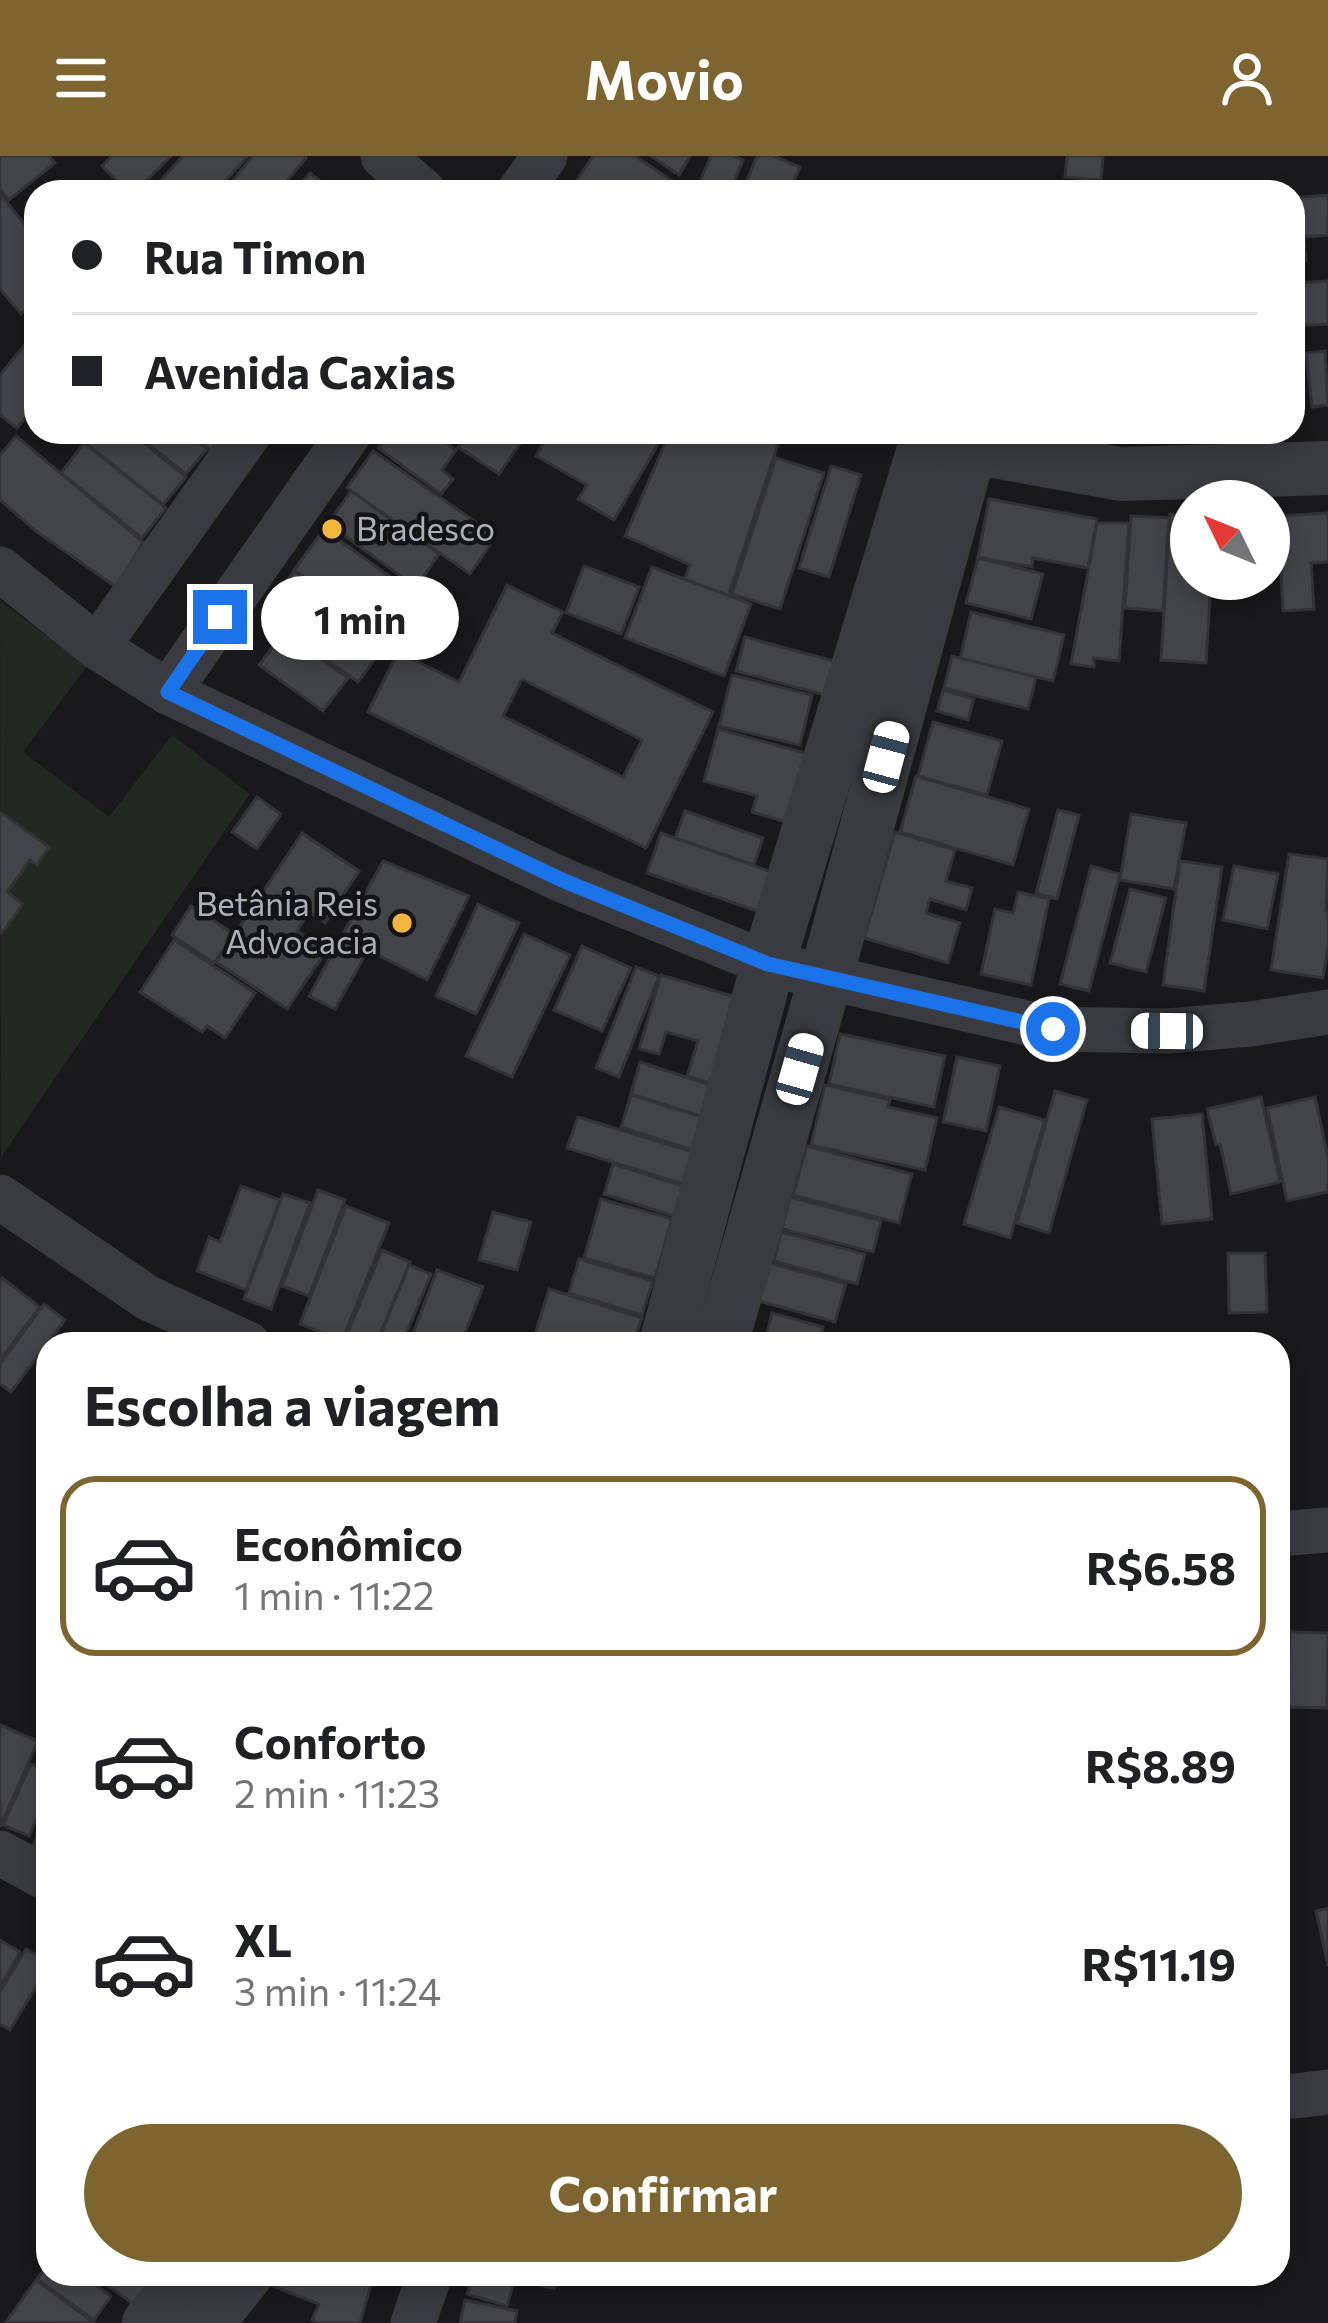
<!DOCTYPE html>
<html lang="pt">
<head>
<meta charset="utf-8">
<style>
	body { margin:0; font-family:Commissioner,sans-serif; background:#f2f2f2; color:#202124; height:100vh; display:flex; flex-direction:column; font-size:45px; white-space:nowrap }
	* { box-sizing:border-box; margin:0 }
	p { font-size:39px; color:#757577 }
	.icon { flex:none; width:66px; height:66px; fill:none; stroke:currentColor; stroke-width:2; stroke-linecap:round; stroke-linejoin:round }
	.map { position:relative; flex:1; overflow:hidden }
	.sheet { position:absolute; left:36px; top:1176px; width:1254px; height:954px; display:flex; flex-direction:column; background:#fff; border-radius:36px; box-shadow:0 6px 18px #0003 }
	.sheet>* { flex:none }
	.banner { position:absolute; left:24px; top:24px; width:1281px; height:264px; border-radius:36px; box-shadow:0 6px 18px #0003; display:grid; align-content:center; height:264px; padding:0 48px; background:#fff }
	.needle { width:78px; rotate:313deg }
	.tools { position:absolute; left:1170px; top:324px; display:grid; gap:24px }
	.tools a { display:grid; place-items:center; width:120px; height:120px; border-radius:50%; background:#fff; box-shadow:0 6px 18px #0003; font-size:60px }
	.end { position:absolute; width:54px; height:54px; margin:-27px; border:15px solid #1a73e8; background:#fff; box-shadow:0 0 0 6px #fff }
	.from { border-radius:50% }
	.bubble { position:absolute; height:84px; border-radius:42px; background:#fff; box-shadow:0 6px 18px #0003; font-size:39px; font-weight:700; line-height:84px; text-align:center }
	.car { position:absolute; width:36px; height:72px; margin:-36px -18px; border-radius:15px; box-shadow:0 0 9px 3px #0007; background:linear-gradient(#fff 24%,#345 0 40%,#fff 0 76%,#345 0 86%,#fff 0) }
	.banner b { display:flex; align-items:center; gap:42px; height:114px; font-size:45px }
	.banner b+b { border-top:3px solid #e0e0e0 }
	.banner i { width:30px; height:30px; background:#202124 }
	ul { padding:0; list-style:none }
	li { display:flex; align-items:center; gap:36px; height:180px; margin:0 24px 18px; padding:0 24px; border:6px solid transparent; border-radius:36px }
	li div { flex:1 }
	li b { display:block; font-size:45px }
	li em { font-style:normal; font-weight:700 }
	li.selected { border-color:#7e642e }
	li>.icon { width:108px; height:108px; stroke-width:1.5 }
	h2 { padding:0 48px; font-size:54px; line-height:144px }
	.button { display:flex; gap:24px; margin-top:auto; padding:24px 48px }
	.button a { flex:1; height:138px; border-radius:72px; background:#7e642e; color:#fff; font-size:48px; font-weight:700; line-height:138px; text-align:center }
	header { display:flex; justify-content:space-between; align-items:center; height:156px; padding:0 48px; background:#7e642e; color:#fff; font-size:54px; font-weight:700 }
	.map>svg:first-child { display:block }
</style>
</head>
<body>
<header><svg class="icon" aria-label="menu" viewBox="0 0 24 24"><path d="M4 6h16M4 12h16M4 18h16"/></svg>Movio<svg class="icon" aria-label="person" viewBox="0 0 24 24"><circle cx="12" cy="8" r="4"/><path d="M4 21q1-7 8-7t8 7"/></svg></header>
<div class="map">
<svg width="1328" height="2167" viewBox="0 0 1328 2167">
	<rect width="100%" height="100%" fill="#19191b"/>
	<!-- green -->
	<path fill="#212922" d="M0,445l87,65 -64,86 86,65 63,-82 78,59 -249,363z"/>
	<!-- building -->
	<g fill="#434448" stroke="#333337" stroke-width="3" fill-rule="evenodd">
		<path d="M0,0h49l6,7 -46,37 -9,-11z"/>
		<path d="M112,0h59l-36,36h-7l-26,-26z"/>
		<path d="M183,0h65l-33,36h-65z"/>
		<path d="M253,0h51l2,2 -28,34h-55z"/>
		<path d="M593,0h42l54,36h-120z"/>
		<path d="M651,0h39l-11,19z"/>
		<path d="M711,0h22l10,4 -13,32h-35z"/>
		<path d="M757,0h16l27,11 -11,25h-47z"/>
		<path d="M1067,0h36l-2,24 -36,-3z"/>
		<path d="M310,17l25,19h-41z"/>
		<path d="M0,38l36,44v64l-15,12 -21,-25z"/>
		<path d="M1328,39v40l-24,2 2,24 -13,1v-64z"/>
		<path d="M1328,125v43l-28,2 -3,-43z"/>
		<path d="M36,175v74l-19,23 -17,-13v-40z"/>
		<path d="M1325,195l3,54 -16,2 -6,-54z"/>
		<path d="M72,276h58l56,45 -23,28z"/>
		<path d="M133,276h53l21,17 -21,25z"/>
		<path d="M188,276h38l-15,19z"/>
		<path d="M390,276h41l25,18 -14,20 11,9 -12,15 -63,-46z"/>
		<path d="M469,276h59l-29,42 -41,-27z"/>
		<path d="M550,276h115l-51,88 -36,-21 9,-14 -51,-29z"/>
		<path d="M670,276h76l32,12 -54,165 -43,-21 9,-23 -65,-29z"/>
		<path d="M16,280l127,106 -27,45 -80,-56 -36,-31v-45z"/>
		<path d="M84,287l82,65 -24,30 -81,-65z"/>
		<path d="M373,295l123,85 -26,38 -123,-86z"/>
		<path d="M776,302l48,15 -44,136 -48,-15z"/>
		<path d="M831,310l30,9 -32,102 -30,-9z"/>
		<path d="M351,335l88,63 -23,33 -88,-63z"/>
		<path d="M989,343l108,20 -9,49 -55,-10 -1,9 -54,-10z"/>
		<path d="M1328,357v49l-17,1 3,46 -31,2 -5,-95z"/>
		<path d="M1170,358l21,2v63h20l-5,84 -45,-3z"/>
		<path d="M1131,360l38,2 -6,93 -38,-3z"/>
		<path d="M1097,367h32l-10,138 -25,-3v9l-23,-3z"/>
		<path d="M324,373l101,73 -30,41 -101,-73z"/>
		<path d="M978,402l65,16 -12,45 -65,-16z"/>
		<path d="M584,410l55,21 -18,47 -55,-21z"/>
		<path d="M652,411l99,37 -27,72 -99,-38z"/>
		<path d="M294,415l95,69 -31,42 -96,-68z"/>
		<path d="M507,429l56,27 -11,21 161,79 -67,136 -278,-136 30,-60 61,30zM522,523l120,61 -19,37 -120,-61z"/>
		<path d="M971,456l93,23 -11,46 -93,-22z"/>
		<path d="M284,476l64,46 -25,33 -64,-46z"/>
		<path d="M745,481l89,24 -9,34 -89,-24z"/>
		<path d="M952,500l84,21 -8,32 -84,-21z"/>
		<path d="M732,519l80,20 -12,50 -81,-19z"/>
		<path d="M943,534l31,9 -6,21 -31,-9z"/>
		<path d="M933,566l69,19 -15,54 -69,-19z"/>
		<path d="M718,573l87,24 -19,69 -34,-10 5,-16 -53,-15z"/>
		<path d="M916,620l113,33 -16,56 -113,-33z"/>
		<path d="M257,641l24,17 -24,35 -25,-17z"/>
		<path d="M1058,654l21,5 -22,84 -21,-6z"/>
		<path d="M685,655l78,27 -9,27 -79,-27z"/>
		<path d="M0,656l49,35 -12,18 -7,-5 -23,32 16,12 -21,29 -2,-2z"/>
		<path d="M1131,658l55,9 -12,66 -54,-9z"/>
		<path d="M895,676l60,18 -9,31 26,7 -6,22 -36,-11 -4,14 34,10 -12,40 -84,-25z"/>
		<path d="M302,677l57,38 -34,52 -16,-11 -12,19 30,19 -40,59 -71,-47z"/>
		<path d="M661,677l113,40 -14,39 -113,-39z"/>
		<path d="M1289,698l39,5 -2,52 2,1v34l-5,32 -52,-8z"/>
		<path d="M383,705l86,35 -42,84 -59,-30 -33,59 -26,-13z"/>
		<path d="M1180,705l42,6 -18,124 -41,-6z"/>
		<path d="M1091,710l29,8 -31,117 -29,-7z"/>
		<path d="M1234,710l44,8 -11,55 -44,-9z"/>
		<path d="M1130,733l36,9 -20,74 -36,-9z"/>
		<path d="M1018,736l31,7 -18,86 -50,-11 14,-65 18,4z"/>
		<path d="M478,748l41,19 -43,91 -40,-18z"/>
		<path d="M191,750l43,28 -20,29 -42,-28z"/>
		<path d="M524,778l46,21 -58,122 -46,-21z"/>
		<path d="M174,784l81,53 -30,45 -18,-12 -5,6 -62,-40z"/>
		<path d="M582,790l49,22 -29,63 -48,-21z"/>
		<path d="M636,811l23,9 -40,101 -23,-9z"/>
		<path d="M661,819l78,23 -26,86 -26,-8 11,-35 -32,-9 -7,22 -20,-5z"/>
		<path d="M840,878l105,22 -11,51 -105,-23z"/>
		<path d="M957,901l43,9 -14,65 -43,-9z"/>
		<path d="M640,906l73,24 -10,31 -72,-23z"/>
		<path d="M825,929l65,15 -2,7 49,11 -12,52 -114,-25z"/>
		<path d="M1055,935l32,9 -38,133 -32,-10z"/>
		<path d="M631,939l73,23 -11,32 -72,-23z"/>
		<path d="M1261,941l19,85 -49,12 -11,-50 -4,1 -9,-36z"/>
		<path d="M1315,941l13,60v35l-41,9 -20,-93z"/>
		<path d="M999,951l46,13 -35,118 -46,-14z"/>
		<path d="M1202,958l10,105 -50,5 -10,-105z"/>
		<path d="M578,961l115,35 -10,32 -116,-36z"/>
		<path d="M807,990l105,28 -13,49 -106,-28z"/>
		<path d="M613,1008l70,22 -9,30 -70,-22z"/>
		<path d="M241,1030l39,14 -34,90 -49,-19 12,-34 11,5z"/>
		<path d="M318,1034l27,10 -36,96 -27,-10z"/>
		<path d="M283,1038l27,9 -39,106 -27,-10z"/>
		<path d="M790,1041l91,24 -8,31 -91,-23z"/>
		<path d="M601,1043l71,20 -17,59 -71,-20z"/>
		<path d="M346,1050l43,17 -47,118 -42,-17z"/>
		<path d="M493,1056l38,10 -14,48 -38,-10z"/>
		<path d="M781,1076l84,22 -8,30 -83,-23z"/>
		<path d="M382,1094l28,12 -34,82h-33z"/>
		<path d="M1228,1097h37l2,59 -38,1z"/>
		<path d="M579,1103l74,22 -11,34 -73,-22z"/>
		<path d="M769,1107l77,21 -11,38 -76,-21z"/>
		<path d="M409,1109l22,9 -29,70h-25z"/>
		<path d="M437,1114l46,17 -22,57h-52z"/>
		<path d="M2,1122l38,29 -40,53v-79z"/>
		<path d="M549,1133l93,29 -7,20 -7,-2 -2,8h-94z"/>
		<path d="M44,1148l21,16 -54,72 -11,-8v-20z"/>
		<path d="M772,1157l51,14 -4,17h-55z"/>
		<path d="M1290,1476l38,1 -1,75 -39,-1z"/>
		<path d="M0,1569l38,16 -38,86z"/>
		<path d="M31,1608l17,8v21l-19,43 -26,-11z"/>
		<path d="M48,1651v48l-16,-6z"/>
		<path d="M1328,1752v58l-12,-55z"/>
		<path d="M0,1784l20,12 -20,35z"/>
		<path d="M26,1793l22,13v5l-38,63 -10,-6v-32z"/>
		<path d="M48,2108v10h32l31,22 -17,24 -57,-41z"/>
		<path d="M91,2118h56l11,8 -19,26z"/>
		<path d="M276,2118h98l-14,49h-41l-7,-3 7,-16 -49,-19z"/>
		<path d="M473,2118h13l28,8 -7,24 -40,-12z"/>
		<path d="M517,2118h41l-4,15 -38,-11z"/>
		<path d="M36,2124l58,43 -88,-1z"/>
		<path d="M465,2144l52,11 -2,12h-55z"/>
	</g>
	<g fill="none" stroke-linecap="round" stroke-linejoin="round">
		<!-- minor -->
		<g stroke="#3a3b40" stroke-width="45">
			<path d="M383,0l41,36"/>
			<path d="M519,36l26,-36"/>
			<path d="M0,413l97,78 71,45 394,188 206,84 285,65 114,2 84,-7 77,-12"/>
			<path d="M97,491l153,-215"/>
			<path d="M168,536l182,-260"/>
			<path d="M0,1041l148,101 100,46"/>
			<path d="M1278,1378l50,-4"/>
			<path d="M0,1697l48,26"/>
			<path d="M1278,1942l50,-6"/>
			<path d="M413,2167l17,-49"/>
		</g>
		<!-- tertiary -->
		<g stroke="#3a3b40" stroke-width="54">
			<path d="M666,1188l102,-380 159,-525 194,35 207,-6"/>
			<path d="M721,1188l105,-367 144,-529"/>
			<path d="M149,2167l40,-49"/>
			<path d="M207,2167l39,-49"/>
		</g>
	</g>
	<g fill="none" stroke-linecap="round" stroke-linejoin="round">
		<!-- route -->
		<path stroke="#1a73e8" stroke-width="15" d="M220,461l-52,75 394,188 206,84 285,65"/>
	</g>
	<!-- markers -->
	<g fill="#f1b63b" stroke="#141416" stroke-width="4.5">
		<circle cx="332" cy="373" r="12"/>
		<circle cx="402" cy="767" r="12"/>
	</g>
	<g text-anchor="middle" stroke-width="9" stroke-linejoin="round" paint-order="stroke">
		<!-- poi labels -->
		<g font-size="33" fill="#acb0bb" stroke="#141416" text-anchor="start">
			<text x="356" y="385">Bradesco</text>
			<text x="378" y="760" text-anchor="end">Betânia Reis<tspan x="378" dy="38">Advocacia</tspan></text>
		</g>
	</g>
</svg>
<div class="tools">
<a><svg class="needle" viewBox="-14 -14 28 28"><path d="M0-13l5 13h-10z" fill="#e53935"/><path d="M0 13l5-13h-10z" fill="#757577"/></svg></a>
</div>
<i class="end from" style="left:1053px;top:873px"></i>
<i class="end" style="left:220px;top:461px"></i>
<div class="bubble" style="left:261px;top:420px;width:198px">1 min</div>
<i class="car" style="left:886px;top:601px;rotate:15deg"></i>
<i class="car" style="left:1167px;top:875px;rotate:271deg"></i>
<i class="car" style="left:800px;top:913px;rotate:16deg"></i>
<div class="banner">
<b><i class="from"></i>Rua Timon</b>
<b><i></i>Avenida Caxias</b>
</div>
<section class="sheet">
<h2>Escolha a viagem</h2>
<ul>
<li class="selected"><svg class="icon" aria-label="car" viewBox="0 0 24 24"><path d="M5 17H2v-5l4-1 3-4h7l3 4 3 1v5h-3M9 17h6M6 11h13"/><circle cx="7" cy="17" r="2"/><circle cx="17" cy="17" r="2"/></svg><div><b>Econômico</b><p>1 min · 11:22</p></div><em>R$6.58</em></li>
<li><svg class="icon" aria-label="car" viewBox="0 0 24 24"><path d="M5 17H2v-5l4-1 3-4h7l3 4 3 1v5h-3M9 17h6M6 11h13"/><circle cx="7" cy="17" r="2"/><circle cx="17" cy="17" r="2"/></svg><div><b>Conforto</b><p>2 min · 11:23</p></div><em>R$8.89</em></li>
<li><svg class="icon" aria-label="car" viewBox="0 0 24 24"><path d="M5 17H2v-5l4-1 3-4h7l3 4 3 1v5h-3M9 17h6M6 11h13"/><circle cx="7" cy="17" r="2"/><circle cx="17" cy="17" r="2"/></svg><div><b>XL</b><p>3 min · 11:24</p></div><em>R$11.19</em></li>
</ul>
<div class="button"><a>Confirmar</a></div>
</section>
</div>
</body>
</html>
